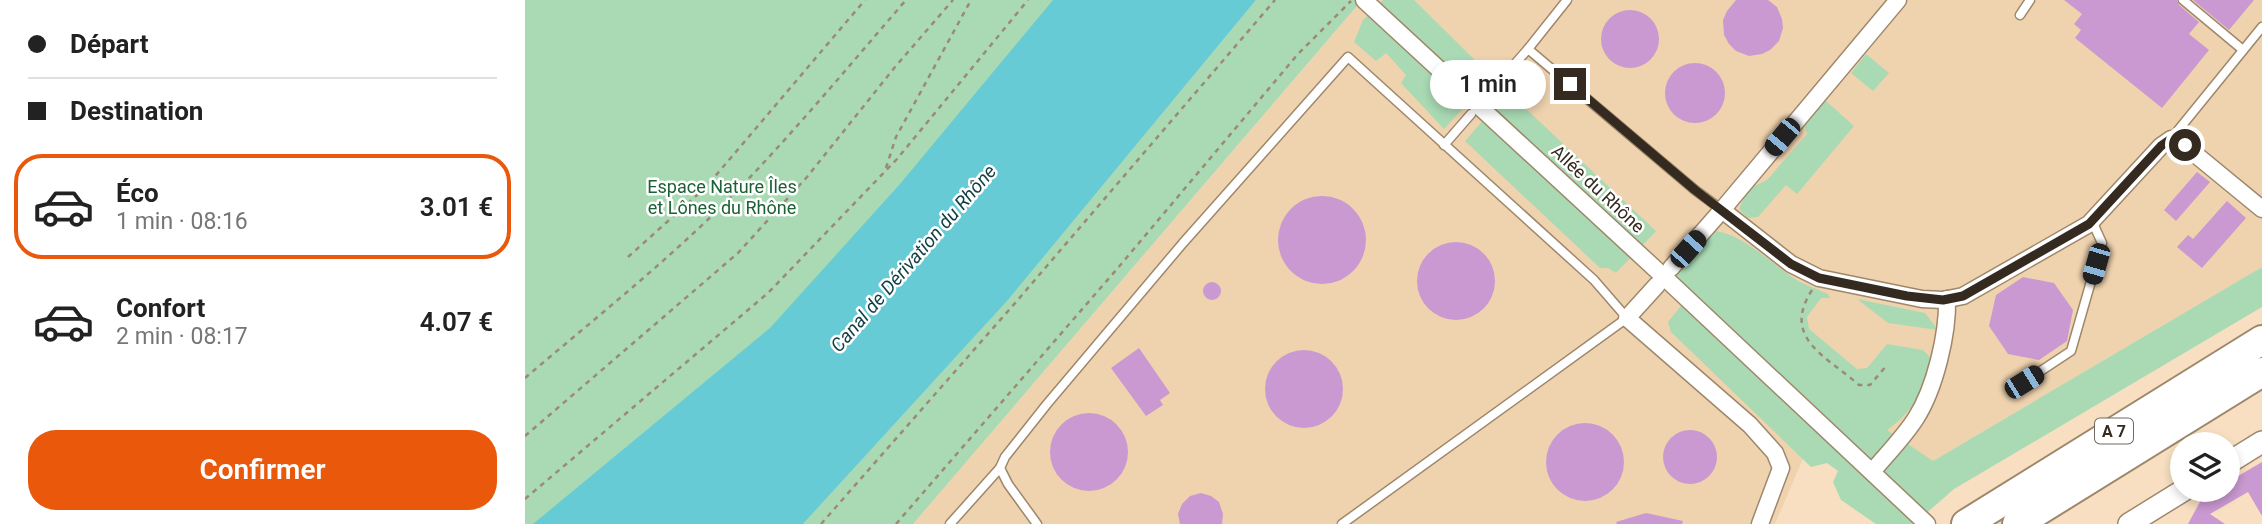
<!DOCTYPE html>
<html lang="fr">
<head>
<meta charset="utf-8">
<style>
	body { margin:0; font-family:Roboto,sans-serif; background:#f2f2f2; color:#222; height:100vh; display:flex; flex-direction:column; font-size:26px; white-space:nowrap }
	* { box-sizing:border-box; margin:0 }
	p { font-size:23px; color:#767676 }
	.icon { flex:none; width:38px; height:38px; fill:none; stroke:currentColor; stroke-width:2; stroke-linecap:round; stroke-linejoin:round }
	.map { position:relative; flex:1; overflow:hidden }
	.panel { display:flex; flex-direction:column; background:#fff; width:525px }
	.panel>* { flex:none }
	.top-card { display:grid; align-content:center; height:154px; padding:0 28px; background:#fff }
	.controls { position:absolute; left:1645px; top:432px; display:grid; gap:14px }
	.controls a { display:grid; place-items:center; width:70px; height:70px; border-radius:50%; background:#fff; box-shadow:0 4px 10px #0003; font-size:35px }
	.end { position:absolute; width:32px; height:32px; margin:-16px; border:9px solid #342a1f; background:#fff; box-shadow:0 0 0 4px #fff }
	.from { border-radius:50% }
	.bubble { position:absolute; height:49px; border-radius:24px; background:#fff; box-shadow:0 4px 10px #0003; font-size:23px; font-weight:600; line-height:49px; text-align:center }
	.car { position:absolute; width:21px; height:42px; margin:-21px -10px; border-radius:9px; box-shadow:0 0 5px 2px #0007; background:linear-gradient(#222 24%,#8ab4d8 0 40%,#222 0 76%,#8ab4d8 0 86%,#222 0) }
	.top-card b { display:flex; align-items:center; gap:24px; height:66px; font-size:26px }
	.top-card b+b { border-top:2px solid #e0e0e0 }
	.top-card i { width:18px; height:18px; background:#222 }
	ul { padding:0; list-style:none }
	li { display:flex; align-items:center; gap:21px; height:105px; margin:0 14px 10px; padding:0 14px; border:4px solid transparent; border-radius:28px }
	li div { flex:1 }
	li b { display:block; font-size:26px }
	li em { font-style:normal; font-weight:600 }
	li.selected { border-color:#ea580c }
	li>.icon { width:63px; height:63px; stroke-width:1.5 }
	.cta { display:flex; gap:14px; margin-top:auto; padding:14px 28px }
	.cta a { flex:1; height:80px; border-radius:28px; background:#ea580c; color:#fff; font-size:28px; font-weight:600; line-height:80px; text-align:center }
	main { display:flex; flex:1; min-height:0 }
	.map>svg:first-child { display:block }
</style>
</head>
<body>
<main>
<section class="panel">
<div class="top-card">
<b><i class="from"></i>Départ</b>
<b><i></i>Destination</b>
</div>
<ul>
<li class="selected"><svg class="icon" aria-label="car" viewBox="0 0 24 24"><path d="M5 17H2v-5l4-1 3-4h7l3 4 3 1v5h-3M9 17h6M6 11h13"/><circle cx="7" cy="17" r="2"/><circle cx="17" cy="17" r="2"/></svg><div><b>Éco</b><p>1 min · 08:16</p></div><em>3.01 €</em></li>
<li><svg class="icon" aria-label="car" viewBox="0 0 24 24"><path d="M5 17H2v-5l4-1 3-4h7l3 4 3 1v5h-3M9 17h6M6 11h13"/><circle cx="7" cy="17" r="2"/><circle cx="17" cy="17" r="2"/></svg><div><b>Confort</b><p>2 min · 08:17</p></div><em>4.07 €</em></li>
</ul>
<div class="cta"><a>Confirmer</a></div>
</section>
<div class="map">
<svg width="1737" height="524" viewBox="0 0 1737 524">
	<rect width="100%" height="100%" fill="#f8dfc1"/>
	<!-- built -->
	<path fill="#efd3af" d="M837,0h900v267l-329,194 -129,-5 -29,68h-862z"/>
	<!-- green -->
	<g fill="#a9dab4">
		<path d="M0,0h626l-489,524h-137z"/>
		<path d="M731,0h106l-449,524h-110l205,-224z"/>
		<path d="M858,0h31l78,77 -48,52 -43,-46 5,-8 -20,-22 -10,8 -22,-19 9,-22z"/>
		<path d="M1341,54l23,19 -16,18 -22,-18z"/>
		<path d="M983,92l148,139 -40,42 -8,-5h-8l-135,-127z"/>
		<path d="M1300,100l29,26 -57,68 -11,-9 -28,32 -10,1 -9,-9 9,-20 19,-9 40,-46 -3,-10z"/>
		<path d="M1191,231c33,6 57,36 86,52 8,4 18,7 26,11l2,4h-9l-14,19 2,12 48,40 10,-1 20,-24 36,6 11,11c-10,29 -21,51 -47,69l46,31 329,-194v40l-308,182 -40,35h-38l-35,-24 -8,-18 5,-11 -11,-8 -16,4 -140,-135 -3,-10 23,-29 -18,-15z"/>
		<path d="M1332,299l68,14 13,17 -50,-7z"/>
	</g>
	<!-- water -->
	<path fill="#66cbd5" d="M528,0h203l-248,300 -205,224h-270l237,-196 130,-144z"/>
	<!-- building -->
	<g fill="#ca99d1">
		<path d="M1211,0h32l9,7 5,12 1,9 -4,13 -9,9 -8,4 -13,2 -13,-5 -7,-7 -5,-9 -1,-15 4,-9z"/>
		<path d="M1539,0h113l2,5 20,17 -10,12 20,16 -47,58 -87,-70 6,-8 -7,-6 8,-10z"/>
		<path d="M1668,0h61l-25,30z"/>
		<circle cx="1105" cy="39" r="29"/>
		<circle cx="1170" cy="93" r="30"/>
		<path d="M1672,172l13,10 -34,39 -12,-11z"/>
		<circle cx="797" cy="240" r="44"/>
		<path d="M1702,201l19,17 -44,50 -25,-21 11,-12 5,4z"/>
		<circle cx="931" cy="281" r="39"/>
		<path d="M1498,277l31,6 19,27 -6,31 -28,19 -31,-6 -19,-28 7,-31z"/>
		<circle cx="687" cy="291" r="9"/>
		<path d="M614,348l31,45 -10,7 3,5 -17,11 -35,-48z"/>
		<circle cx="779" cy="389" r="39"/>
		<circle cx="564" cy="452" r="39"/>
		<circle cx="1060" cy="462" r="39"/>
		<circle cx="1165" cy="457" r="27"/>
		<path d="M1737,462v54l-14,-24 -38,22 15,10h-37l14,-26 13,-8h13v-8z"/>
		<path d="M676,493l10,3 8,6 4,12 -1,10h-42l-2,-10 4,-10 8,-8z"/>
		<path d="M1121,513l37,8 -1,3h-65l-1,-2z"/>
	</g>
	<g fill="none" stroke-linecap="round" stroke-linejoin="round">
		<!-- lane casing -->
		<g stroke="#9e876b" stroke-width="11">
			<g id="lane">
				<path d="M1658,0l60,50"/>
				<path d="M1495,15l10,-15"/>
				<path d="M1003,49l39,-49"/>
				<path d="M961,97l42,-48 167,141 27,20"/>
				<path d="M1646,139l91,-112"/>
				<path d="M919,145l27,-31"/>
				<path d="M1499,382l47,-31 31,-108 -10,-22"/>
				<path d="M425,524l50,-56"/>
				<path d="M512,524l-29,-40 -8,-16 5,-11 42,-53 136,-161 165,-186 246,223 33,38 -285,206"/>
			</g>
		</g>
		<!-- street casing -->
		<g stroke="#9e876b" stroke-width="19">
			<g id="street">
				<path d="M839,0l299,276 264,248"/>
				<path d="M1197,210l69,54 28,14 103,21 21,1 20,-4 126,-72 72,-78 10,-7 13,6 78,64"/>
				<path d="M1146,268l51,-58 176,-210"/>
				<path d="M1132,285l-30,33 123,107 25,28 6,15 -21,56"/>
				<path d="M1347,472c14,-17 32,-35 44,-54 19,-30 32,-84 31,-119"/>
			</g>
		</g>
		<!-- secondary casing -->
		<g stroke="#9e876b" stroke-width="24">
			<g id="secondary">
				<path d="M1703,463l34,-21"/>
				<path d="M1604,524l55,-34"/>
			</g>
		</g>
		<!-- highway casing -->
		<g stroke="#9e876b" stroke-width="32">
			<g id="highway">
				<path d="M1441,524l296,-184"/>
				<path d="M1492,524l245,-152"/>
			</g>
		</g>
		<!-- path -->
		<g stroke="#9c8a75" stroke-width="2.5" stroke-dasharray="5 5" stroke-linecap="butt">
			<path d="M361,168l10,-31 75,-137"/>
			<path d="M103,257l78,-70 159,-187"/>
			<path d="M1287,290c-31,48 14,66 47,95h11l17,-20"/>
			<path d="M0,378c68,-58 140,-115 204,-179 62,-63 119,-132 177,-199"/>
			<path d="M0,436l213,-183 69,-76 88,-110 58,-67"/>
			<path d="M0,499l243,-206 129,-134 131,-159"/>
			<path d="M296,524l195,-222 259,-302"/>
			<path d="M371,524l221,-255 181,-215 53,-53"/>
		</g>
		<!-- lane -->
		<use href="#lane" stroke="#fff" stroke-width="8"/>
		<!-- street -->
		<use href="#street" stroke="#fff" stroke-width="16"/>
		<!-- secondary -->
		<use href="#secondary" stroke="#fff" stroke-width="21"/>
		<!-- highway -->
		<use href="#highway" stroke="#fff" stroke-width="28"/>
	</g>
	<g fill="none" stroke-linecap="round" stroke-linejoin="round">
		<!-- route -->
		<path stroke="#342a1f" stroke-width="9" d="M1045,84l125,106 96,74 28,14 88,18 36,4 20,-4 126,-72 72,-78 10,-7 14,6"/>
	</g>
	<g text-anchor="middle" stroke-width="5" stroke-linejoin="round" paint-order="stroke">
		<!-- shield labels -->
		<rect fill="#fff" stroke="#716a62" stroke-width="2" x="1570" y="418.5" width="38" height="25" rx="5"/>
		<g font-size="16" font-weight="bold" fill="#342a1f">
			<text x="1589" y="437">A 7</text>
		</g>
		<!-- park labels -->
		<g font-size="18" fill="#1c6135" stroke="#fff">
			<text x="197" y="193">Espace Nature Îles<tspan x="197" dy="21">et Lônes du Rhône</tspan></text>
		</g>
		<!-- street labels -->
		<g font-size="18" fill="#342a1f" stroke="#fff">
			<text transform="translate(1073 189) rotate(43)" y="6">Allée du Rhône</text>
		</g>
		<!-- water labels -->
		<g font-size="19" font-style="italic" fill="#0f3f44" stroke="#fff">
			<text transform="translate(388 258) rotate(-49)" y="7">Canal de Dérivation du Rhône</text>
		</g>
	</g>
</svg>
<div class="controls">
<a><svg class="icon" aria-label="layers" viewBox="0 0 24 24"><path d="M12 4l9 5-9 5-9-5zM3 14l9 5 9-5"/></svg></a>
</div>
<i class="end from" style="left:1660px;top:145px"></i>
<i class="end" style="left:1045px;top:84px"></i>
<div class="bubble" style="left:905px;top:60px;width:116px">1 min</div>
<i class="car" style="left:1257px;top:137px;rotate:220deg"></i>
<i class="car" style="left:1163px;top:249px;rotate:42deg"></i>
<i class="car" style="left:1571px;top:264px;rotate:196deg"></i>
<i class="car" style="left:1499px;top:382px;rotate:58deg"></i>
</div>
</main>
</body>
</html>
